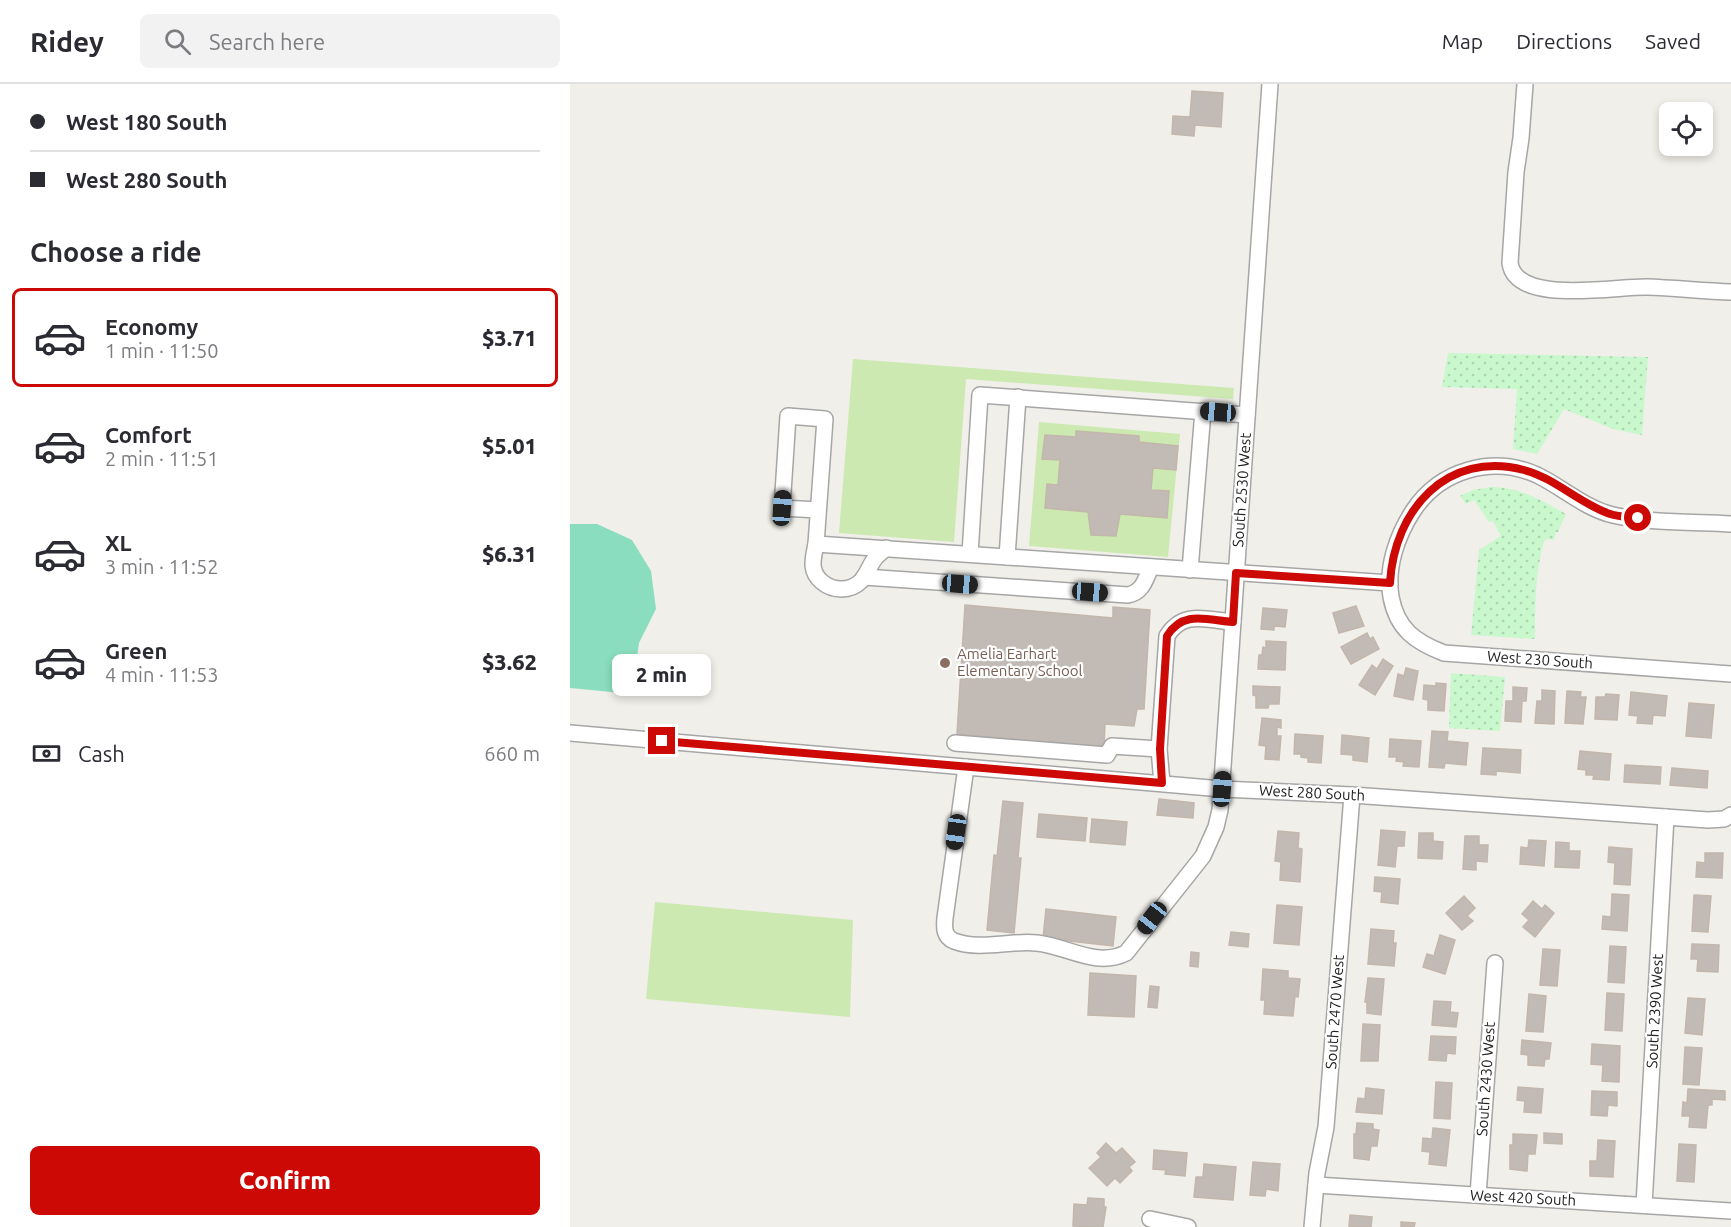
<!DOCTYPE html>
<html lang="en">
<head>
<meta charset="utf-8">
<style>
	body { margin:0; font-family:Ubuntu,sans-serif; background:#f2f2f3; color:#2b2b33; height:100vh; display:flex; flex-direction:column; font-size:22px; white-space:nowrap }
	* { box-sizing:border-box; margin:0 }
	p { font-size:20px; color:#7c7c81 }
	.icon { flex:none; width:33px; height:33px; fill:none; stroke:currentColor; stroke-width:2; stroke-linecap:round; stroke-linejoin:round }
	.map { position:relative; flex:1; overflow:hidden }
	.drawer { display:flex; flex-direction:column; background:#fff; width:570px }
	.drawer>* { flex:none }
	.banner { display:grid; align-content:center; height:132px; padding:0 30px; background:#fff }
	.controls { position:absolute; left:1089px; top:18px; display:grid; gap:12px }
	.controls a { display:grid; place-items:center; width:54px; height:54px; border-radius:9px; background:#fff; box-shadow:0 3px 9px #0003; font-size:30px }
	.end { position:absolute; width:27px; height:27px; margin:-14px; border:8px solid #cd0906; background:#fff; box-shadow:0 0 0 3px #fff }
	.from { border-radius:50% }
	.bubble { position:absolute; height:42px; border-radius:9px; background:#fff; box-shadow:0 3px 9px #0003; font-size:20px; font-weight:800; line-height:42px; text-align:center }
	.car { position:absolute; width:18px; height:36px; margin:-18px -9px; border-radius:8px; box-shadow:0 0 4px 2px #0007; background:linear-gradient(#222 24%,#8ab4d8 0 40%,#222 0 76%,#8ab4d8 0 86%,#222 0) }
	.banner b { display:flex; align-items:center; gap:21px; height:57px; font-size:22px }
	.banner b+b { border-top:2px solid #e1e1e2 }
	.banner i { width:15px; height:15px; background:#2b2b33 }
	ul { padding:0; list-style:none }
	li { display:flex; align-items:center; gap:18px; height:99px; margin:0 12px 9px; padding:0 18px; border:3px solid transparent; border-radius:9px }
	li div { flex:1 }
	li b { display:block; font-size:22px }
	li em { font-style:normal; font-weight:800 }
	li.active { border-color:#cd0906 }
	li>.icon { width:54px; height:54px; stroke-width:1.5 }
	h2 { padding:0 30px; font-size:27px; line-height:72px }
	.pay { display:flex; align-items:center; gap:15px; height:66px; padding:0 30px; font-size:22px }
	.pay p { margin-inline-start:auto }
	.primary-button { display:flex; gap:12px; margin-top:auto; padding:12px 30px }
	.primary-button a { flex:1; height:69px; border-radius:9px; background:#cd0906; color:#fff; font-size:24px; font-weight:800; line-height:69px; text-align:center }
	header { display:flex; align-items:center; gap:36px; box-sizing:border-box; height:84px; padding:0 30px; background:#fff; border-bottom:2px solid #e1e1e2 }
	header strong { font-size:28px }
	nav { display:flex; gap:33px; margin-inline-start:auto; font-size:21px }
	.search { width:420px; height:54px; background:#f2f2f3; display:flex; align-items:center; gap:15px; box-sizing:border-box; padding:0 21px; border-radius:9px; color:#7c7c81; font-size:22px }
	main { display:flex; flex:1; min-height:0 }
	.map>svg:first-child { display:block }
</style>
</head>
<body>
<header>
<strong>Ridey</strong>
<div class="search"><svg class="icon" aria-label="search" viewBox="0 0 24 24"><circle cx="10" cy="10" r="6"/><path d="M15 15l6 6"/></svg>Search here</div>
<nav><a>Map</a><a>Directions</a><a>Saved</a></nav>
</header>
<main>
<section class="drawer">
<div class="banner">
<b><i class="from"></i>West 180 South</b>
<b><i></i>West 280 South</b>
</div>
<h2>Choose a ride</h2>
<ul>
<li class="active"><svg class="icon" aria-label="car" viewBox="0 0 24 24"><path d="M5 17H2v-5l4-1 3-4h7l3 4 3 1v5h-3M9 17h6M6 11h13"/><circle cx="7" cy="17" r="2"/><circle cx="17" cy="17" r="2"/></svg><div><b>Economy</b><p>1 min · 11:50</p></div><em>$3.71</em></li>
<li><svg class="icon" aria-label="car" viewBox="0 0 24 24"><path d="M5 17H2v-5l4-1 3-4h7l3 4 3 1v5h-3M9 17h6M6 11h13"/><circle cx="7" cy="17" r="2"/><circle cx="17" cy="17" r="2"/></svg><div><b>Comfort</b><p>2 min · 11:51</p></div><em>$5.01</em></li>
<li><svg class="icon" aria-label="car" viewBox="0 0 24 24"><path d="M5 17H2v-5l4-1 3-4h7l3 4 3 1v5h-3M9 17h6M6 11h13"/><circle cx="7" cy="17" r="2"/><circle cx="17" cy="17" r="2"/></svg><div><b>XL</b><p>3 min · 11:52</p></div><em>$6.31</em></li>
<li><svg class="icon" aria-label="car" viewBox="0 0 24 24"><path d="M5 17H2v-5l4-1 3-4h7l3 4 3 1v5h-3M9 17h6M6 11h13"/><circle cx="7" cy="17" r="2"/><circle cx="17" cy="17" r="2"/></svg><div><b>Green</b><p>4 min · 11:53</p></div><em>$3.62</em></li>
</ul>
<div class="pay"><svg class="icon" aria-label="cash" viewBox="0 0 24 24"><path d="M3 7h18v10H3z"/><circle cx="12" cy="12" r="2"/></svg>Cash<p>660 m</p></div>
<div class="primary-button"><a>Confirm</a></div>
</section>
<div class="map">
<svg width="1161" height="1143" viewBox="0 0 1161 1143">
	<defs>
		<pattern id="park-dots" width="8" height="8" patternUnits="userSpaceOnUse" patternTransform="scale(1.5)"><rect width="8" height="8" fill="#c9f8cd"/><path d="M2 2h.1M6 6h.1" fill="none" stroke="#acd4b0" stroke-width="1.8" stroke-linecap="round"/></pattern>
	</defs>
	<rect width="100%" height="100%" fill="#f1efe9"/>
	<!-- grass -->
	<g fill="#cce9b1">
		<path d="M283,275l381,29 -1,11 -267,-20 -12,163 -115,-9z"/>
		<path d="M469,338l141,12 -12,123 -139,-11z"/>
		<path d="M85,818l198,18 -3,97 -204,-18z"/>
	</g>
	<!-- park -->
	<g fill="url(#park-dots)">
		<path d="M878,269l200,4 -6,78 -29,-6 -49,-20 -27,45 -24,-5 4,-60 -75,-2z"/>
		<path d="M920,403c30,0 51,13 76,27l-8,18h-2l-2,8 -7,-1 -3,2c-9,33 -9,64 -9,98l-64,-4 8,-85 22,-14 -8,-15 -4,1 -15,-22 -8,4 -6,-8 13,-6z"/>
		<path d="M881,589l54,4 -5,54 -51,-3z"/>
	</g>
	<!-- pitch -->
	<path fill="#8addbe" d="M0,440h27l35,16 19,31 5,38 -17,34 -7,51 -62,-6z"/>
	<!-- building -->
	<g fill="#c2bbb5" stroke="#c3b6ab" stroke-width="1.5">
		<path d="M622,7l31,2 -2,34 -26,-2 -1,11 -22,-2 1,-18 17,1z"/>
		<path d="M506,347l63,5v6l39,4 -2,24 -23,-2 -2,22 18,1 -2,27 -47,-4 -4,22 -25,-1 -3,-23 -43,-4 2,-24 11,1 2,-25 -18,-1 3,-24 31,2z"/>
		<path d="M395,521l148,13v-11l37,3 -6,99h-7l-3,17 -29,-2 -1,23 -147,-13z"/>
		<path d="M786,522l8,20 -25,7 -6,-20z"/>
		<path d="M693,524l24,2 -2,17 -11,-1v4l-13,-1z"/>
		<path d="M797,549l3,6 3,-2 6,12 -28,15 -10,-17z"/>
		<path d="M696,557l20,1 -1,28 -27,-1 1,-14h3l1,-8 3,1z"/>
		<path d="M813,575l10,7 -18,29 -16,-10 13,-20 5,4z"/>
		<path d="M836,584l12,3 -5,29 -19,-4 4,-22 6,2z"/>
		<path d="M866,599l10,1 -2,27 -16,-1v-10l-5,-1 1,-14 12,1z"/>
		<path d="M683,602l27,1 -1,17h-10l-1,4h-12v-12l-3,-1z"/>
		<path d="M943,603l14,1 -1,13h-4l-1,21 -16,-1 1,-20h7z"/>
		<path d="M972,606l13,1 -1,33 -19,-1 2,-22h5z"/>
		<path d="M997,607l14,1 -1,5h6l-3,27 -18,-1z"/>
		<path d="M1061,608l36,4 -2,20 -12,-1 -1,9 -15,-1 1,-7 -9,-1z"/>
		<path d="M1036,610l13,1 -2,25 -22,-1 1,-22h9z"/>
		<path d="M1119,619l25,2 -3,33 -25,-2z"/>
		<path d="M692,634l19,2v8l-4,-1v9h4l-2,24 -14,-1 1,-13 -7,-1z"/>
		<path d="M862,647l16,1 -1,9 21,2 -2,22 -21,-2 -1,5 -15,-1z"/>
		<path d="M725,650l28,2 -2,27 -13,-1v-4l-7,-1v-3h-7z"/>
		<path d="M772,651l27,3 -2,24 -14,-2v-5l-12,-1z"/>
		<path d="M820,655l31,2 -2,26 -16,-1 1,-4 -8,-1 1,-4h-8z"/>
		<path d="M913,664l38,2 -1,23 -24,-2v4l-15,-1z"/>
		<path d="M1010,667l31,3 -2,26 -16,-1 1,-4h-8v-5l-8,-1z"/>
		<path d="M1055,681l36,2 -1,17 -36,-2z"/>
		<path d="M1102,684l36,3 -1,17 -37,-3z"/>
		<path d="M589,715l35,4 -1,15 -36,-3z"/>
		<path d="M433,717l20,2 -5,55h3l-7,75 -27,-3 7,-75 3,1z"/>
		<path d="M469,730l48,4 -2,23 -48,-4z"/>
		<path d="M522,735l35,3 -2,23 -35,-3z"/>
		<path d="M811,746l24,2 -1,14h-7l-2,21 -17,-2z"/>
		<path d="M708,747l21,2 -1,15 4,1 -2,33 -20,-2 1,-18 -6,-1z"/>
		<path d="M849,749h14v8l10,1 -1,17 -24,-1z"/>
		<path d="M895,752h14v9h9l-1,17 -11,-1v9l-13,-1z"/>
		<path d="M959,756l17,1 -2,25 -24,-2 1,-17 7,1z"/>
		<path d="M986,758l13,1v8h11l-1,17 -24,-1z"/>
		<path d="M1039,763l23,2 -2,36 -16,-1 1,-21 -7,-1z"/>
		<path d="M1135,769h18l-1,25 -26,-1 1,-15 8,1z"/>
		<path d="M805,793l25,2 -2,25 -17,-2 1,-10 -8,-1z"/>
		<path d="M1042,810l17,1 -2,36 -25,-2 1,-13 8,1z"/>
		<path d="M1124,811l17,1 -3,36 -16,-1z"/>
		<path d="M894,812l11,12 -8,8 6,5 -11,9 -16,-17z"/>
		<path d="M963,817l9,8 3,-4 9,8 -19,24 -12,-10 6,-7 -7,-6z"/>
		<path d="M707,821l25,2 -3,38 -25,-2z"/>
		<path d="M476,825l70,8 -3,29 -70,-8z"/>
		<path d="M801,845l23,2 -1,12h3l-2,23 -26,-2z"/>
		<path d="M661,848l18,2 -1,13 -19,-2z"/>
		<path d="M870,851l15,5 -10,34 -22,-7 4,-13 7,2z"/>
		<path d="M1122,860l27,1 -1,27 -21,-1 1,-12h-7z"/>
		<path d="M1040,862l16,1 -2,36 -16,-1z"/>
		<path d="M973,865l17,1 -3,36 -17,-1z"/>
		<path d="M621,868l8,1 -1,14 -8,-1z"/>
		<path d="M693,885l25,2v7l12,1 -2,18 -3,-1 -2,20 -29,-2 1,-14h-4z"/>
		<path d="M520,889l46,3 -2,41 -46,-2z"/>
		<path d="M798,894l16,1 -3,36 -14,-2v-11h-2z"/>
		<path d="M580,902l9,1 -2,21 -9,-1z"/>
		<path d="M1037,909l17,1 -2,37 -17,-1z"/>
		<path d="M959,910l17,2 -3,36 -17,-1z"/>
		<path d="M1118,914l17,1 -3,36 -17,-2z"/>
		<path d="M864,917l17,1 -1,10 8,1 -2,14 -24,-2z"/>
		<path d="M793,940l17,1 -2,36h-17z"/>
		<path d="M861,952l25,1 -1,17 -8,-1 -1,8 -17,-1z"/>
		<path d="M952,956l29,3 -2,16h-4l-1,7 -16,-1v-10l-7,-1z"/>
		<path d="M1022,960l28,2 -1,36 -17,-1 1,-16 -12,-1z"/>
		<path d="M1115,963l17,1 -3,37 -16,-1z"/>
		<path d="M866,998l16,1 -2,36 -16,-1z"/>
		<path d="M948,1003l25,2 -2,24 -17,-1 1,-11 -8,-1z"/>
		<path d="M796,1004l18,2 -2,24 -26,-2 2,-14 7,1z"/>
		<path d="M1118,1005l37,2v9l-13,-1v6h-4l-2,23 -17,-1 1,-11h-8l1,-14 4,1z"/>
		<path d="M1022,1007l25,1v14l-9,-1 -1,11 -16,-1z"/>
		<path d="M787,1039l16,1v5l6,1 -2,16h-6l-2,14 -15,-2v-24h2z"/>
		<path d="M863,1044l17,2 -4,36 -17,-2 1,-12 -8,-1 1,-13 9,1z"/>
		<path d="M974,1049l18,1v10l-18,-1z"/>
		<path d="M943,1050l24,1 -2,19h-7l-1,17 -17,-2v-24h3z"/>
		<path d="M1028,1056l17,1 -2,36 -23,-1v-15h7z"/>
		<path d="M536,1059l10,10 6,-5 13,14 -6,5 3,4 -12,12 -5,-5 -8,8 -18,-18 12,-11 -4,-4z"/>
		<path d="M1109,1060l17,1 -2,37 -17,-1z"/>
		<path d="M584,1066l33,3 -2,23 -20,-2 1,-4 -13,-1z"/>
		<path d="M683,1078l27,2 -2,27 -12,-2 -1,7 -15,-1z"/>
		<path d="M634,1080l32,3 -3,33 -39,-3 2,-20h7z"/>
		<path d="M518,1114l16,1v8h2l-3,20 -30,-1 1,-22 13,1z"/>
		<path d="M780,1131l22,2 -1,10h-22z"/>
		<path d="M831,1138l14,1 -1,4h-13z"/>
	</g>
	<g fill="none" stroke-linecap="round" stroke-linejoin="round">
		<!-- minor casing -->
		<g stroke="#a6a6a6" stroke-width="18">
			<g id="minor">
				<path d="M955,0l-4,54 -5,34 -6,91c6,43 106,23 137,24 28,1 56,4 84,5"/>
				<path d="M248,426l-36,-2 6,-92 37,3 -9,125c-3,15 -7,27 6,38 11,9 28,10 39,-1 6,-6 9,-17 15,-24 3,-3 7,-6 10,-9"/>
				<path d="M1161,440c-36,-2 -84,-1 -118,-9 -27,-6 -51,-28 -76,-40 -45,-20 -97,-5 -124,36 -16,25 -27,56 -22,86 6,32 24,45 53,56l287,21"/>
				<path d="M246,460l574,39"/>
				<path d="M400,470l10,-159 267,20"/>
				<path d="M437,473l11,-160"/>
				<path d="M620,486l13,-159"/>
				<path d="M294,493l264,18c15,-3 17,-15 23,-28"/>
				<path d="M0,649l652,56 130,6 356,25 16,-1 7,-4"/>
				<path d="M385,659l152,12 5,-9 47,3 8,-113c16,-26 39,-16 66,-14"/>
				<path d="M589,665l3,34"/>
				<path d="M396,683l-21,151c-1,10 -1,19 9,23 27,10 56,-1 83,2 30,3 59,25 89,10l77,-97 13,-29 4,-17 50,-726"/>
				<path d="M746,1101l415,26"/>
				<path d="M908,1111l17,-232"/>
				<path d="M1074,1121l22,-388"/>
				<path d="M580,1135l38,8"/>
				<path d="M742,1143l5,-54 9,-46 26,-332"/>
			</g>
		</g>
		<!-- minor -->
		<use href="#minor" stroke="#fff" stroke-width="15"/>
	</g>
	<g fill="none" stroke-linecap="round" stroke-linejoin="round">
		<!-- route -->
		<path stroke="#cd0906" stroke-width="8" d="M92,657l500,42 -2,-34 7,-113c16,-26 39,-16 66,-14l3,-49 154,10c4,-73 57,-133 134,-113 31,8 56,34 86,44 9,3 19,3 28,4"/>
	</g>
	<!-- markers -->
	<circle fill="#8d6e63" stroke="#fff" stroke-width="2" cx="375" cy="579" r="6"/>
	<g text-anchor="middle" stroke-width="4.5" stroke-linejoin="round" paint-order="stroke">
		<!-- street labels -->
		<g font-size="15" fill="#222" stroke="#fff">
			<text transform="translate(672 406) rotate(-86)" y="5">South 2530 West</text>
			<text transform="translate(970 576) rotate(4)" y="5">West 230 South</text>
			<text transform="translate(742 709) rotate(3)" y="5">West 280 South</text>
			<text transform="translate(1085 927) rotate(-87)" y="5">South 2390 West</text>
			<text transform="translate(765 928) rotate(-86)" y="5">South 2470 West</text>
			<text transform="translate(916 995) rotate(-86)" y="5">South 2430 West</text>
			<text transform="translate(953 1114) rotate(3)" y="5">West 420 South</text>
		</g>
		<!-- education labels -->
		<g font-size="15" fill="#785e54" stroke="#fff" text-anchor="start">
			<text x="387" y="575">Amelia Earhart<tspan x="387" dy="17">Elementary School</tspan></text>
		</g>
	</g>
</svg>
<div class="controls">
<a><svg class="icon" aria-label="locate" viewBox="0 0 24 24"><circle cx="12" cy="12" r="6"/><path d="M12 2v4M12 18v4M2 12h4M18 12h4"/></svg></a>
</div>
<i class="end from" style="left:1068px;top:434px"></i>
<i class="end" style="left:92px;top:657px"></i>
<div class="bubble" style="left:42px;top:570px;width:99px">2 min</div>
<i class="car" style="left:648px;top:328px;rotate:274deg"></i>
<i class="car" style="left:212px;top:424px;rotate:4deg"></i>
<i class="car" style="left:390px;top:500px;rotate:94deg"></i>
<i class="car" style="left:520px;top:508px;rotate:94deg"></i>
<i class="car" style="left:652px;top:705px;rotate:4deg"></i>
<i class="car" style="left:386px;top:748px;rotate:188deg"></i>
<i class="car" style="left:582px;top:834px;rotate:218deg"></i>
</div>
</main>
</body>
</html>
